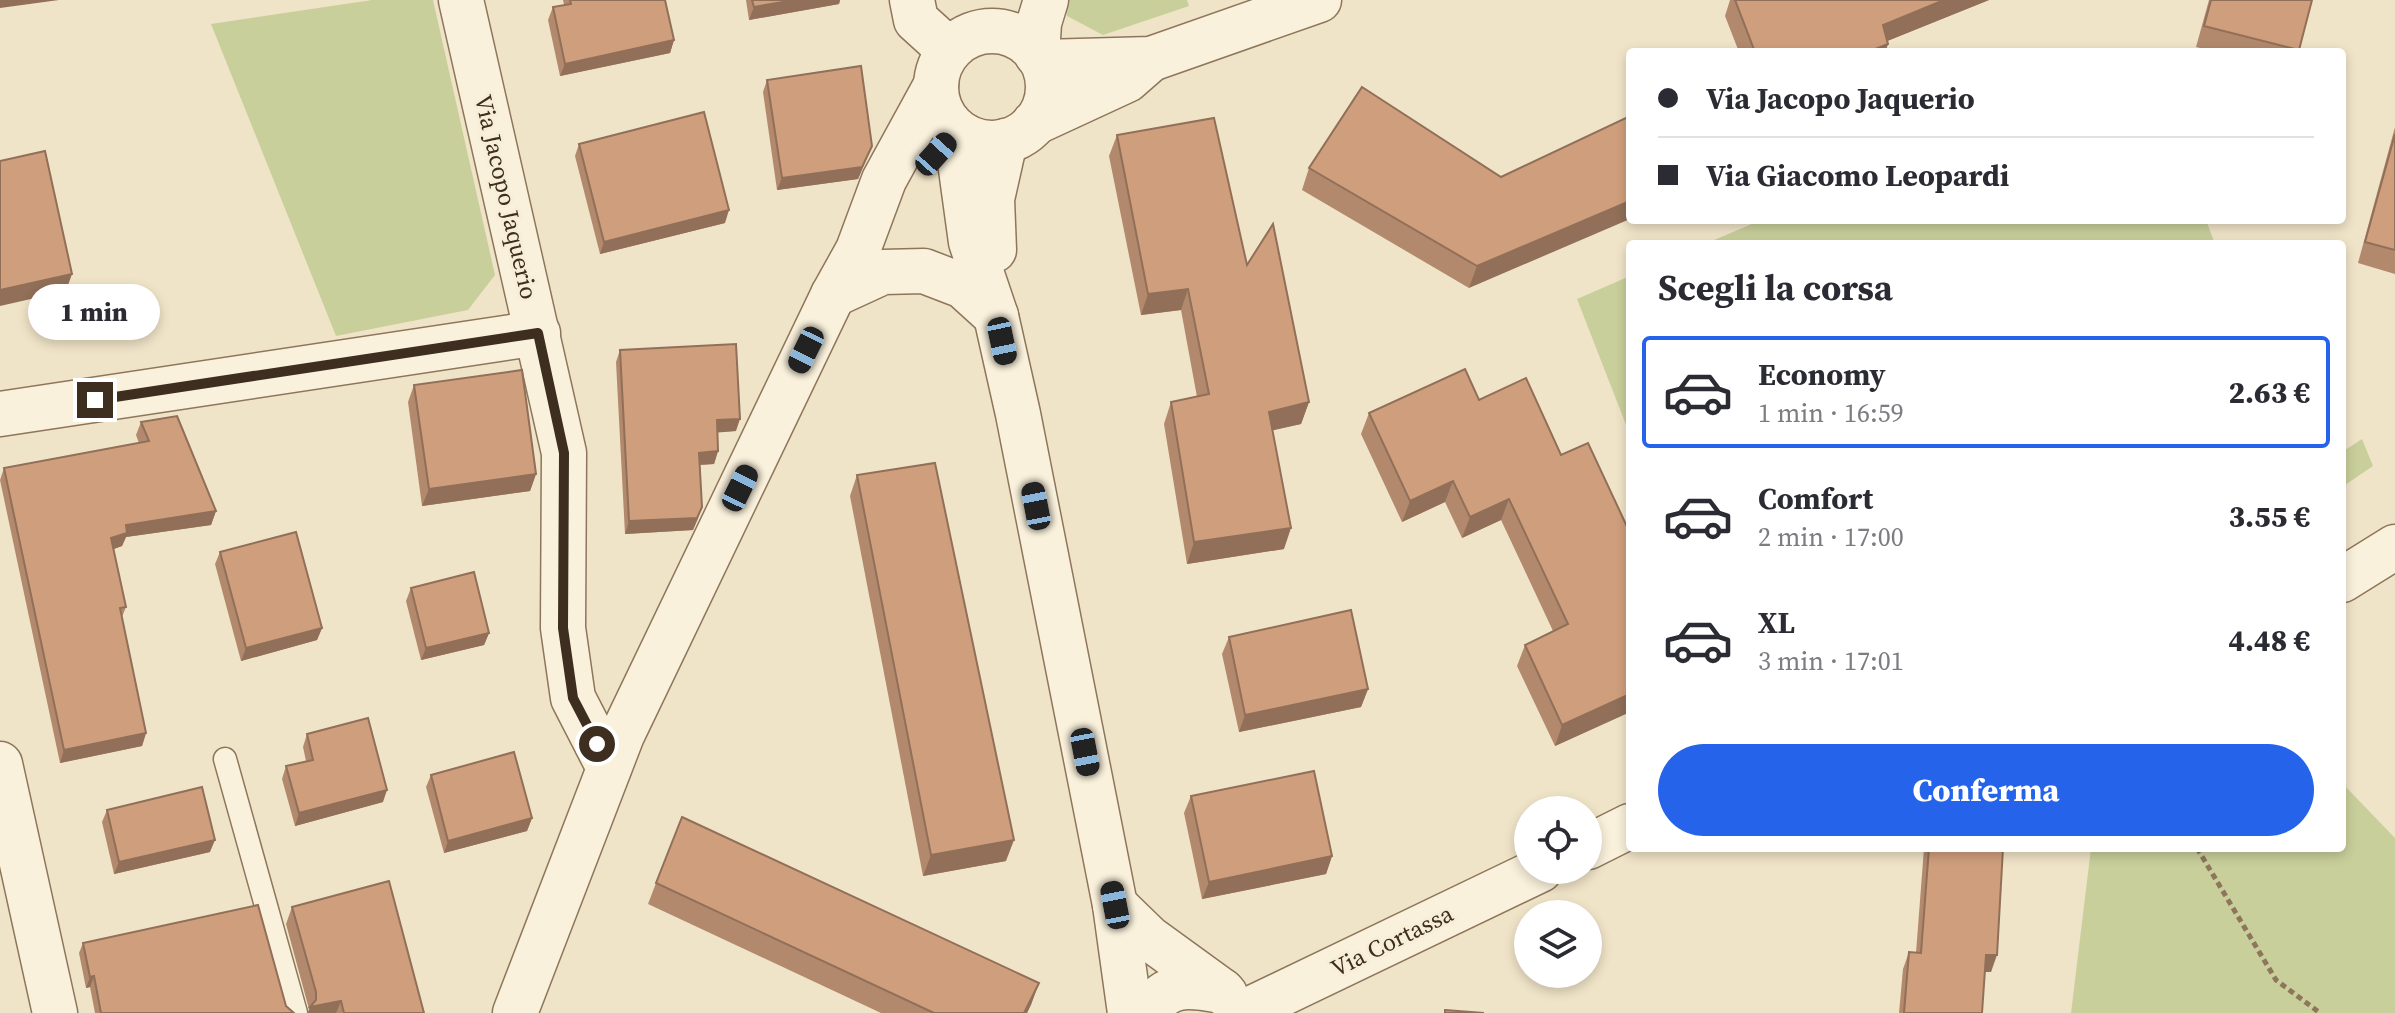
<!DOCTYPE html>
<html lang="it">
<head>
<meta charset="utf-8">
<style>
	body { margin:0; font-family:"Source Serif 4",serif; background:#f2f2f3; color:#2b2b33; height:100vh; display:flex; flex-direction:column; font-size:30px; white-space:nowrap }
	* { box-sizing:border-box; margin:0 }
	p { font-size:26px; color:#7c7c81 }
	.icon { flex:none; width:44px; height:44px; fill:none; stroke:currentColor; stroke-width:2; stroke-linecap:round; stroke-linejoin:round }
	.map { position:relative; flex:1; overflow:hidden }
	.side { position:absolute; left:1626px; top:240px; width:720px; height:612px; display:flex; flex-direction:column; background:#fff; border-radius:8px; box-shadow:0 4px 12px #0003 }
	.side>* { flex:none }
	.banner { position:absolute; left:1626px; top:48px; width:720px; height:176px; border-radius:8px; box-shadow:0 4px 12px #0003; display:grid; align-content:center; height:176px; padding:0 32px; background:#fff }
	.controls { position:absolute; left:1514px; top:796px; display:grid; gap:16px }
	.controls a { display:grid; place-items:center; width:88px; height:88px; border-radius:50%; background:#fff; box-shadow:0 4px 12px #0003; font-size:40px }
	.end { position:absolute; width:36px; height:36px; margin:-18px; border:10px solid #3d2e20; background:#fff; box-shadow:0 0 0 4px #fff }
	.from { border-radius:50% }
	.bubble { position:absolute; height:56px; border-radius:28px; background:#fff; box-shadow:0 4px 12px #0003; font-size:26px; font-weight:800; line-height:56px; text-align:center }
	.car { position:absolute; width:24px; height:48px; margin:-24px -12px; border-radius:10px; box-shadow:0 0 6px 2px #0007; background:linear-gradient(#222 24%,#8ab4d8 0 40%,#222 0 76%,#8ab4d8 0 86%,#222 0) }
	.banner b { display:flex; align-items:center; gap:28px; height:76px; font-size:30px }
	.banner b+b { border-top:2px solid #e1e1e2 }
	.banner i { width:20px; height:20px; background:#2b2b33 }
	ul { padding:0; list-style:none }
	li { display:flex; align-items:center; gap:24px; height:112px; margin:0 16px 12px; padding:0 16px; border:4px solid transparent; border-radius:8px }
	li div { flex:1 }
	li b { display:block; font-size:30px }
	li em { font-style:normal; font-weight:800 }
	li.active { border-color:#2563eb }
	li>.icon { width:72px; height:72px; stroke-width:1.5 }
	h2 { padding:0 32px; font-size:36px; line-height:96px }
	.cta { display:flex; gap:16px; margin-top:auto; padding:16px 32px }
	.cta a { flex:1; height:92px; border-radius:48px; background:#2563eb; color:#fff; font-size:32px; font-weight:800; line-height:92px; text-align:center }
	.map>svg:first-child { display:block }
</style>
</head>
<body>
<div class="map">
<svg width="2395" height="1013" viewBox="0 0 2395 1013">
	<rect width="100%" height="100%" fill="#f0e4c8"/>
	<!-- green -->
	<g fill="#c9cf9b">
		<path d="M372,0h61l62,275 -27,35 -132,26 -125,-312z"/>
		<path d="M1064,0h123l2,6 -86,29 -36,-19z"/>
		<path d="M1761,220h445l9,24h-510z"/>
		<path d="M1630,276v159l-53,-136z"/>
		<path d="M2362,439l11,27 -31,21v-35z"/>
		<path d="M2342,783l53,55v175h-324l20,-165h251z"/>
	</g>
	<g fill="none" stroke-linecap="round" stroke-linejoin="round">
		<!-- lane casing -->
		<g stroke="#8d765c" stroke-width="25">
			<path id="lane" d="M225,759l71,254"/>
		</g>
		<!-- street casing -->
		<g stroke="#8d765c" stroke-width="47">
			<g id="street">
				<path d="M461,0l103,453 -1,175 10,70 36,70"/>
				<path d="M912,0l4,20 33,30"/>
				<circle cx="992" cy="87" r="56"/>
				<path d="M1037,55l2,-32 7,-23"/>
				<path d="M1043,62l108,-3 168,-59"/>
				<path d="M1034,123l93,-43 24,-21"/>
				<path d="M965,136l-5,26 11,80 25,74 22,98 97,491 15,108"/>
				<path d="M994,250l-2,-51 13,-58"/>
				<path d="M833,295l50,-23 41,-1 39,15 33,30"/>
				<path d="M0,414l538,-81"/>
				<path d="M2342,580l53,-33"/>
				<path d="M0,764l55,249"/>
				<path d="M1588,847l42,-21"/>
				<path d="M1115,905l34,33 73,53"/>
				<path d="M1244,1012l296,-142"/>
				<path d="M515,1013l107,-278 211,-440 25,-45 26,-70 52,-95"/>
				<path d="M1146,1013c22,-32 42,-28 76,-22l3,3"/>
			</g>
		</g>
		<!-- path -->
		<path stroke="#8d765c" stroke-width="5" stroke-dasharray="6 4" stroke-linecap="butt" d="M2197,848l79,132 44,33"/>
		<!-- lane -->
		<use href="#lane" stroke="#faf1dc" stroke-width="22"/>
		<!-- street -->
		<use href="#street" stroke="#faf1dc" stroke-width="44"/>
	</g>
	<!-- wall -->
	<g fill="#b2896c">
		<path d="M563,0h102l9,40 -4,13 -110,23 -12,-56 5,-13 11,-2z"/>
		<path d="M746,0h94l-1,4 -90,16z"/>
		<path d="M1730,0h259l-102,41 1,3 -3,8h-146l-14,-36z"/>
		<path d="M2209,0h103l-14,52h-82l-20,-5z"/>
		<path d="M767,80l100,78 -9,21 -81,11 -14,-98z"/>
		<path d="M1630,116l-161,172 -167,-98 7,-22 192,9z"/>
		<path d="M2395,127v147l-37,-11z"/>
		<path d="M1117,135l130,130 62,137 -8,22 -29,6 12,119 -97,15 -23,-140 7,-22 26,-5 -16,-87 -40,5 -32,-159z"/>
		<path d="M579,144l146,79 -125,31 -25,-98z"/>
		<path d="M620,350l116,81 -19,1 1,19 -4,13 -14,1 -2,54 -5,11 -68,4 -9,-172z"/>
		<path d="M414,385l122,89 -6,17 -108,15 -14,-104z"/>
		<path d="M1479,400l82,55 69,78v179l-75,34 -38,-80 8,-21 28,-14 -52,-111 -39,18 -17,-36 -43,20 -41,-88 8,-21z"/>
		<path d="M141,422l75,89 -5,14 -85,12 -4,9 -9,3 13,58 -4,10 24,116 -4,13 -82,17 -60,-283 4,-12 135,-25 -3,-8z"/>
		<path d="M857,475l149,386 -83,15 -73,-380z"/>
		<path d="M220,552l102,76 -5,12 -76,21 -26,-97z"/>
		<path d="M411,588l78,45 -5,12 -63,15 -15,-59z"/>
		<path d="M1229,637l139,52 -7,18 -122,25 -17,-78z"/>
		<path d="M307,734l76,68 -88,24 -13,-47 4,-13 20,-5 -3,-14z"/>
		<path d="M431,775l101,43 -5,13 -83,22 -18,-66z"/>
		<path d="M1191,796l141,60 -6,18 -124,25 -18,-86z"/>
		<path d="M107,810l103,42 -96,22 -12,-52z"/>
		<path d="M1924,848h79l-12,124h-6l-3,41h-83l4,-44 6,-17 7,1z"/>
		<path d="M656,883l383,100 -12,30h-146l-233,-109z"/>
		<path d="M292,907l132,106h-116l1,-4 -23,-85z"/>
		<path d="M83,943l203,63 8,7h-199l-5,-26 -4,1 -7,-35z"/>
	</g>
	<!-- shaded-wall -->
	<g fill="#916f58">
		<path d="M0,0h59l-59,8z"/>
		<path d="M795,0h45l-1,4 -90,16 5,-13z"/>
		<path d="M1944,0h45l-114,46 8,-21z"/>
		<path d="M674,40l-4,13 -110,23 5,-12z"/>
		<path d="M1888,44l-3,8h-17z"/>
		<path d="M872,146l-14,33 -81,11 5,-12z"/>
		<path d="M1630,201v18l-161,69 8,-22z"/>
		<path d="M729,210l-4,13 -125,31 4,-12z"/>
		<path d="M72,274l-6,17 -66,15v-16z"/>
		<path d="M1188,289l-7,21 -40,5 7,-21z"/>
		<path d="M1309,402l-8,22 -40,9 8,-21z"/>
		<path d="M740,419l-4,12 -24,2 5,-13z"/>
		<path d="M718,451l-4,13 -19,1 4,-12z"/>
		<path d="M536,474l-6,17 -108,15 7,-17z"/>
		<path d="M1453,481l-8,21 -43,20 8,-21z"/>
		<path d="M1509,499l-8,21 -39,18 8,-21z"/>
		<path d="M702,507l-9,23 -68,4 4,-13z"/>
		<path d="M216,511l-5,14 -85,12 -4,9 -16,6 5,-14 15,-13z"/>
		<path d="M1291,528l-7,21 -97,15 7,-22z"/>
		<path d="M322,628l-5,12 -76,21 5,-13z"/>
		<path d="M489,633l-5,12 -63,15 5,-12z"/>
		<path d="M1368,689l-7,18 -122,25 6,-17z"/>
		<path d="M1630,694v18l-75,34 7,-21z"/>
		<path d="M146,733l-4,13 -82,17 4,-13z"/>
		<path d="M387,790l-4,12 -88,24 4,-13z"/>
		<path d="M532,818l-5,13 -83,22 4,-12z"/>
		<path d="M215,840l-5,12 -96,22 5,-12z"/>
		<path d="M1014,840l-8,21 -83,15 8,-21z"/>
		<path d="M1332,856l-6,18 -124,25 7,-17z"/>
		<path d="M1986,955h11l-6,17h-11z"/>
		<path d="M94,976l-4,11 -4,1 4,-11z"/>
		<path d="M1039,983l-8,22 -4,8h-3z"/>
		<path d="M341,1001l-5,12h-28l2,-6z"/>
	</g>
	<!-- building -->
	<g fill="#cf9f7d" stroke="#916f58" stroke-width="2">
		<path d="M570,0h95l9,40 -109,24 -12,-57 18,-3z"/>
		<path d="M752,0h43l-41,7z"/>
		<path d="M1735,0h209l-61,25 5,19 -20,8h-113z"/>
		<path d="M2211,0h101l-13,50 -95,-24z"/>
		<path d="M861,66l11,80 -10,21 -80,11 -15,-98z"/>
		<path d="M1362,87l139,90 129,-61v85l-153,65 -168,-98z"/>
		<path d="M704,112l25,98 -125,32 -25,-98z"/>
		<path d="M1214,118l33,147 26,-41 36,178 -40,10 22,116 -97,14 -23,-140 38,-8 -21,-105 -40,5 -31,-159z"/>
		<path d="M2395,134v116l-30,-8z"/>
		<path d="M45,151l27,123 -72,16v-129z"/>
		<path d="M736,344l4,75 -23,1 1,31 -19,2 3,54 -5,11 -68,3 -9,-171z"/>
		<path d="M1465,369l14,31 47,-22 35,77 27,-12 42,90v161l-68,31 -37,-80 43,-21 -59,-125 -39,18 -17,-36 -43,20 -41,-88z"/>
		<path d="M522,370l14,104 -107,15 -15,-104z"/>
		<path d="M177,416l39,95 -90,14 1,8 -16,5 15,69 -6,1 26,125 -82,17 -60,-282 145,-27 -8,-19z"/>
		<path d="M935,463l79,377 -83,15 -74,-380z"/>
		<path d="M296,532l26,96 -76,20 -26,-96z"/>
		<path d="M474,572l15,61 -63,15 -15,-60z"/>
		<path d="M1351,610l17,79 -123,26 -16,-78z"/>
		<path d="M368,718l19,72 -88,23 -13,-47 27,-6 -6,-26z"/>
		<path d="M514,752l18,66 -84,23 -17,-66z"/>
		<path d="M1314,771l18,85 -123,26 -18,-86z"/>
		<path d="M202,787l13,53 -96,22 -12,-52z"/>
		<path d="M682,817l357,166 -15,30h-90l-278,-130z"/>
		<path d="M1929,848h74l-6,107h-11l-4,58h-78l5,-61 12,1z"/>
		<path d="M389,881l35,132h-80l-3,-12 -31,6 6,-7v-8l-24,-85z"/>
		<path d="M258,905l28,101 8,7h-193l-7,-37 -4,1 -7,-34z"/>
		<path d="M1445,1010l39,3h-39z"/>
	</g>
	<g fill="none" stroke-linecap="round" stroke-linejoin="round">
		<!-- route -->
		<path stroke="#3d2e20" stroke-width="10" d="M95,400l443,-67 26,120 -1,175 10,70 24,46"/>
	</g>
	<g text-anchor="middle" stroke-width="6" stroke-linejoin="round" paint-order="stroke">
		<!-- street labels -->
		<g font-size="24" fill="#3d2e20" stroke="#f7eed8">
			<text transform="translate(506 197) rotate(77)" y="8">Via Jacopo Jaquerio</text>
			<text transform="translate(1392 941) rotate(-26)" y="8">Via Cortassa</text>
		</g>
	</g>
</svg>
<div class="controls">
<a><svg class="icon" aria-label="locate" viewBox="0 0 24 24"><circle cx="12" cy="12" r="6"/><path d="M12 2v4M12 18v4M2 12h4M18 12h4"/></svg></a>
<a><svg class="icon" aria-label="layers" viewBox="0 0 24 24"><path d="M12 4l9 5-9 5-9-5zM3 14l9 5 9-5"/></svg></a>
</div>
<i class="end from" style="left:597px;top:744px"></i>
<i class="end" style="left:95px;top:400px"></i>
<div class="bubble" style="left:28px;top:284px;width:132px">1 min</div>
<i class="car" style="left:936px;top:154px;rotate:42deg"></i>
<i class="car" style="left:1002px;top:341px;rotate:168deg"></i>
<i class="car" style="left:806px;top:350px;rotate:206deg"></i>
<i class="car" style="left:740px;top:488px;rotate:26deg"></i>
<i class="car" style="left:1036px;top:506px;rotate:349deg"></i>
<i class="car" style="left:1085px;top:752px;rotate:169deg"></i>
<i class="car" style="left:1115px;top:905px;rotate:349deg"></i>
<div class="banner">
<b><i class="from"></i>Via Jacopo Jaquerio</b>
<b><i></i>Via Giacomo Leopardi</b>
</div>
<section class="side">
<h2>Scegli la corsa</h2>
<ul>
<li class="active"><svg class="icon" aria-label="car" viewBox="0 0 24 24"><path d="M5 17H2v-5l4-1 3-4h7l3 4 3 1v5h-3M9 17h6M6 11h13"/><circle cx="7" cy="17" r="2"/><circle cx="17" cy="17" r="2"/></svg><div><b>Economy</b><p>1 min · 16:59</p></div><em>2.63 €</em></li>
<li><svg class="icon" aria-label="car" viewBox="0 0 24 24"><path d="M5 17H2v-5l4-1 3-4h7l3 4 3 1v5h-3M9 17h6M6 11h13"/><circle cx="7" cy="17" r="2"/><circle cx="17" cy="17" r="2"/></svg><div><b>Comfort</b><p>2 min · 17:00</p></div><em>3.55 €</em></li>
<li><svg class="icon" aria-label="car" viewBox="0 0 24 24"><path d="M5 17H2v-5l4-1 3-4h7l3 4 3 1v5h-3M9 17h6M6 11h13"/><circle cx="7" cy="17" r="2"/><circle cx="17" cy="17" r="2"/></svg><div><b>XL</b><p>3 min · 17:01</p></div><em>4.48 €</em></li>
</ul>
<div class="cta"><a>Conferma</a></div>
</section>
</div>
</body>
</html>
